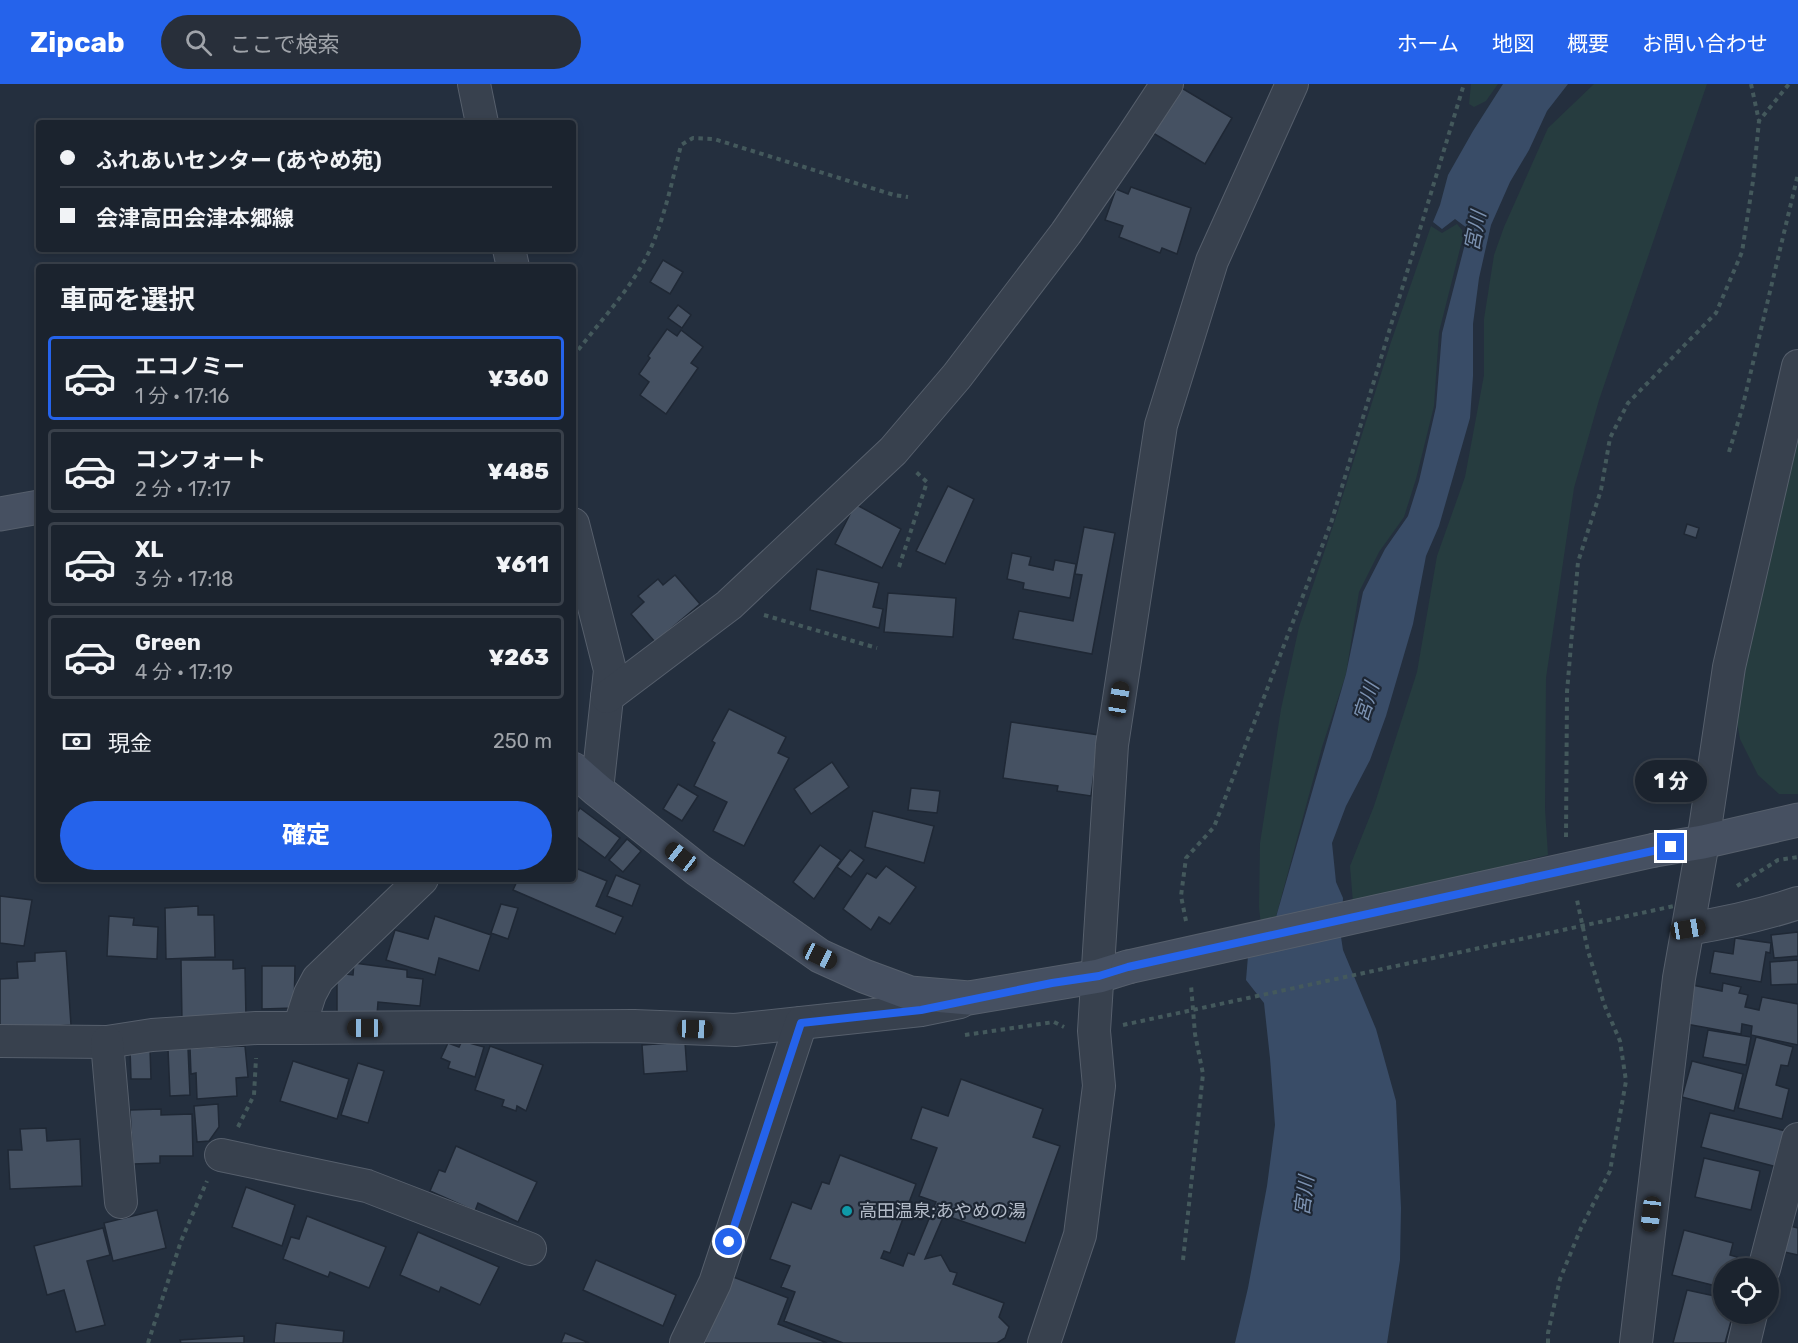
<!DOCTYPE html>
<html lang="ja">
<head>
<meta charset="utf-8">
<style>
	body { margin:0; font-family:Rubik,"Noto Sans JP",sans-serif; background:#282f3a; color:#f1f3f6; height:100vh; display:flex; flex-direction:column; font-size:22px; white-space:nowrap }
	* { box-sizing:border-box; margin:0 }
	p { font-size:20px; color:#a0a4aa }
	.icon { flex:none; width:33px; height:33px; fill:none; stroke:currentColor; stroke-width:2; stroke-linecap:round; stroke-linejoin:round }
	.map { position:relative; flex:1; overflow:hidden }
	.drawer { position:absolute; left:36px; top:180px; width:540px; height:618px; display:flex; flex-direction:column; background:#1b232e; border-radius:6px; box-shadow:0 3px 9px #0003,0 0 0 2px #39404a }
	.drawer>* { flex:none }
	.top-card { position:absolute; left:36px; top:36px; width:540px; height:132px; border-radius:6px; box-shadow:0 3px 9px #0003,0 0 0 2px #39404a; display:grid; align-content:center; height:132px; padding:0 24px; background:#1b232e }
	.controls { position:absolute; left:1713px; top:1174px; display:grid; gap:12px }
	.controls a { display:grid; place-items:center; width:66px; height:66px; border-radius:50%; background:#1b232e; box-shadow:0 3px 9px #0003,0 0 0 2px #39404a; font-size:30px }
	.end { position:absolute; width:27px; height:27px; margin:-14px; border:8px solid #2563eb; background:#fff; box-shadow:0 0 0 3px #fff }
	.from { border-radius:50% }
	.bubble { position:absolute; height:42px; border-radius:21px; background:#1b232e; box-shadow:0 3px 9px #0003,0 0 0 2px #39404a; font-size:20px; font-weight:800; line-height:42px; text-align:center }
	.car { position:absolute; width:18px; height:36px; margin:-18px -9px; border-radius:8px; box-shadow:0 0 4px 2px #0007; background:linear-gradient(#222 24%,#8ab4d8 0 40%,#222 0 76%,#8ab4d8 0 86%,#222 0) }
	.top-card b { display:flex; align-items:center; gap:21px; height:57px; font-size:22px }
	.top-card b+b { border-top:2px solid #39404a }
	.top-card i { width:15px; height:15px; background:#f1f3f6 }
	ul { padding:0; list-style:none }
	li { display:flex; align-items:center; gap:18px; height:84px; margin:0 12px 9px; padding:0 12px; border:3px solid #39404a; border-radius:6px }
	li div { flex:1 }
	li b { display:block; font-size:22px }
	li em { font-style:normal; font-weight:800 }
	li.active { border-color:#2563eb }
	li>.icon { width:54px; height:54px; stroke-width:1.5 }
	h2 { padding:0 24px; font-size:27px; line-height:72px }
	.pay { display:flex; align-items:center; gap:15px; height:66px; padding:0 24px; font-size:22px }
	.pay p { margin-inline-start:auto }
	.action { display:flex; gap:12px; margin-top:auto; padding:12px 24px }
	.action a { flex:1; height:69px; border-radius:36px; background:#2563eb; color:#fff; font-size:24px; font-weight:800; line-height:69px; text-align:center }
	header { display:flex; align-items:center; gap:36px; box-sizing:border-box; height:84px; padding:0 30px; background:#2563eb; color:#fff }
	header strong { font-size:28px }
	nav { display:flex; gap:33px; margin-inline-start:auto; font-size:21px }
	.search { width:420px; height:54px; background:#282f3a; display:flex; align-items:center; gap:15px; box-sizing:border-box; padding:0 21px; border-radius:33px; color:#a0a4aa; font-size:22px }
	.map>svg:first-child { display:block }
</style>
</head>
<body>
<header>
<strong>Zipcab</strong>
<div class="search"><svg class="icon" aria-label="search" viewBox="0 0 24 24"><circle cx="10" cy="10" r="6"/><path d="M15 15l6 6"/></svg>ここで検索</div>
<nav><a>ホーム</a><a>地図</a><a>概要</a><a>お問い合わせ</a></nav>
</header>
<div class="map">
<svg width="1798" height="1259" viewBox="0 0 1798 1259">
	<rect width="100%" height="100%" fill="#242f3e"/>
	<!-- green -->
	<g fill="#263c3f">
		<path d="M1471,0h27l-12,17 -12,6 -5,-3z"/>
		<path d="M1594,0h113l-108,316 -25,88 -28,190 -1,131 3,46 -195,48 -3,-37 24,-60 43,-134 20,-116 28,-79 19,-102v-56l10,-64 10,-28 44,-99z"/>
		<path d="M1457,140l5,6 1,7 -24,95 -5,74 -18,73 -12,38 -25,35 -20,40 -13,82 -24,73 -48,177 -13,2 -2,-19 1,-64 21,-134 18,-82 37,-110 54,-172 41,-119 11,7z"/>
		<path d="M1798,341v369h-19l-21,-19 -18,-36 -7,-38z"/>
	</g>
	<!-- water -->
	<path fill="#394c67" d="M1503,0h65l-21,27 -18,39 -19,32 -19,43 -12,53 -6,46v52l-3,42 -31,108 -13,30 -13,68 -27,92 -16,44 -24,46 -14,37 4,39 7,16 -2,39 2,13 33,79 20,72 5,107 -1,52 -13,83h-152l13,-55 19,-102 8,-61 -5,-67 -6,-55 -18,-23 2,-24 26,-32 72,-250 17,-82 22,-43 23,-33 11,-35 17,-74 6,-74 24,-93 1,-12 -12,-9 -13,10 -9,-7 7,-17 8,-30 25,-44z"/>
	<!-- building -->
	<g fill="#455162" stroke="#1f2835" stroke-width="1.5">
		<path d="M1180,3l52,31 -27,46 -52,-31z"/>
		<path d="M1131,103l60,21 -14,46 -15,-6 -2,5 -41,-16 4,-11 -18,-6 11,-31 12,5z"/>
		<path d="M663,176l20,12 -13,22 -20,-12z"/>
		<path d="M678,221l13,10 -9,13 -14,-10z"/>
		<path d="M667,245l10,7 4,-6 22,17 -12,16 7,5 -32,46 -26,-19 9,-13 -10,-8 11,-16 -2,-2z"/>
		<path d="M948,402l26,13 -29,65 -29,-13z"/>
		<path d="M855,420l46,25 -19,39 -47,-24z"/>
		<path d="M1687,440l12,4 -3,10 -12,-4z"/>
		<path d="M1084,443l31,6 -23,121 -79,-15 6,-28 54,10 9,-46 -7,-1z"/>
		<path d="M1012,469l19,4 -2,8 24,5 2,-10 21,4 -6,34 -47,-9 1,-6 -17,-4z"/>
		<path d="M817,485l62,14 -6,24 10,2 -4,19 -69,-18z"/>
		<path d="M675,491l25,29 -45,38 -24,-28 13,-12 -6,-6 20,-17 5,6z"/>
		<path d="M888,509l68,5 -3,39 -69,-5z"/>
		<path d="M729,625l57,28 -8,16 11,5 -45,88 -31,-15 14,-29 -33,-16 21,-43 -3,-2z"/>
		<path d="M1011,638l88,13 -8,61 -34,-5 1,-5 -55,-8z"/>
		<path d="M832,678l17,25 -38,27 -17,-25z"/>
		<path d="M678,700l20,12 -16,25 -19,-12z"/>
		<path d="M911,704l29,3 -3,22 -29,-3z"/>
		<path d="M580,724l40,30 -15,20 -32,-24v-16z"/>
		<path d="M873,727l61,15 -10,37 -59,-16z"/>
		<path d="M627,755l14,12 -18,21 -14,-12z"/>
		<path d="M820,761l21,15 -27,39 -21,-17z"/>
		<path d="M850,766l14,10 -13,17 -14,-10z"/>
		<path d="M886,782l30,21 -26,37 -11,-7 -8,13 -28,-21 24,-36 9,5z"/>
		<path d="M573,783l34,14 -11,25 27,11 -8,17 -102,-44 5,-11h55z"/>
		<path d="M616,791l24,10 -8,21 -25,-10z"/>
		<path d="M0,812l32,4 -8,46 -24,-3z"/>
		<path d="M501,820l17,4 -10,31 -17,-6z"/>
		<path d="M198,822v9h16l1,42 -49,2 -1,-51z"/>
		<path d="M109,832l25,2 -1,7 25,2 -1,32 -50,-3z"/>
		<path d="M435,832l56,19 -12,36 -40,-13 -4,17 -49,-15 9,-30 33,9z"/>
		<path d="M1798,848v24l-24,2 -3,-23z"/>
		<path d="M1735,854l36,5 -1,10 -4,-1 -5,30 -51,-9 4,-22 19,3z"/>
		<path d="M66,867l5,74 -71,5v-51l18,-1 -1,-16 18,-1v-8z"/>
		<path d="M181,876h52v9l12,-1 1,51 -64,3z"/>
		<path d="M1798,876v24l-27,1 -1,-23z"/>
		<path d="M354,879l53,7v7l16,2 -3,27 -42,-4 -1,13 -40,-3v-39l16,2z"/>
		<path d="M262,882h33l-1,42 -32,1z"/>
		<path d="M1723,899l18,4 -2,6 9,2 -3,12 14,3 3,-13 36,7v41l-47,-10 1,-9 -10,-2 -1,10 -55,-10 6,-39 30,6z"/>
		<path d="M1708,946l43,7 -5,28 -43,-8z"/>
		<path d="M1756,953l37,10 -5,19 -7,-1 -5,20 13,4 -7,30 -44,-11z"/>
		<path d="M462,957l22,6 -9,30 -27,-9 2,-6 -9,-4 7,-15 11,4z"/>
		<path d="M685,958l2,29 -43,3 -2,-29z"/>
		<path d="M245,962l3,31 -12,1 1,18 -40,3 -1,-26 -5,1 -1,-26z"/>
		<path d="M490,962l53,19 -17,46 -9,-5 -1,5 -14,-5 2,-6 -29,-10z"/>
		<path d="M188,964l2,47 -20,1 -2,-47z"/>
		<path d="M130,965h20l1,30h-20z"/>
		<path d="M293,977l56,18 -12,40 -57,-18z"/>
		<path d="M1692,977l51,13 -9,37 -52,-14z"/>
		<path d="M358,979l26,8 -16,52 -27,-8z"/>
		<path d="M961,995l82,30 -10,28 27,9 -35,97 -81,-28 -19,44 16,-4 9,16 7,2 -4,11 51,19 -5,14 10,10 -4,11 -8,5h-154l-59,-22 11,-29 -14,-5 9,-21 -20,-7 22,-57 19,7 11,-27 7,2 11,-29 76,29 -26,69 -6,-2 -3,7 22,8 5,-13 6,2 22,-53 -17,-6 18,-48 -26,-9 11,-32 26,9z"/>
		<path d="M218,1020l1,23 -10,14 -12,1 -3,-36z"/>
		<path d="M161,1025v6l31,-1 1,42h-33v7l-27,1 -3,-54z"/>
		<path d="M1710,1029l76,18 -9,36 -76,-20z"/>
		<path d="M46,1044l1,13 33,-2 2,47 -72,3 -2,-39h14l-2,-21z"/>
		<path d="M456,1062l81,36 -19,40 -40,-19 -3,8 -45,-20 9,-21 6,2z"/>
		<path d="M1704,1074l56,13 -9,39 -56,-13z"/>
		<path d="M246,1103l49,18 -13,41 -50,-19z"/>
		<path d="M157,1126l9,38 -53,13 -9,-38z"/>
		<path d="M307,1132l79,31 -17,41 -39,-16 -2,5 -45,-18 8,-22 8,2z"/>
		<path d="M1786,1141l12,3v27l-18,-4z"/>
		<path d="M103,1144l7,27 -23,6 18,64 -29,7 -12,-42 -17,5 -13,-49z"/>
		<path d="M1684,1146l49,13 -3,12 7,2 -3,12h-10v19l-52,-13z"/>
		<path d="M418,1148l81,35 -19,38 -39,-18 -2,5 -39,-17z"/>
		<path d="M596,1176l80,35 -13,31 -80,-36z"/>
		<path d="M728,1191l60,23 -10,26 49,19h-125z"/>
		<path d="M1687,1206l37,8v16h9l-8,29h-52z"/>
		<path d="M276,1239l68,8 -1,12h-69z"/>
		<path d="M565,1249l24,10h-28z"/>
		<path d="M244,1252v7h-63l-1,-3z"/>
	</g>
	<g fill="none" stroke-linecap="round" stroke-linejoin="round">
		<!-- street casing -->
		<g stroke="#565f6c" stroke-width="34">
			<g id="street">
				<path d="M474,0l8,39"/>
				<path d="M509,165l4,18"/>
				<path d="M573,440l37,146 -13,120"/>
				<path d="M607,613l122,-92 164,-154 64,-75 109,-143 66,-96 35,-53"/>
				<path d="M1688,845c37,-6 74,-14 110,-26"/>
				<path d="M299,944l11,-34 8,-15 104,-100"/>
				<path d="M0,957l107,1 45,-7 104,-7h43l335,-2 101,4 186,-20 39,-8"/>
				<path d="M107,958l14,160"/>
				<path d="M221,1071l146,31 163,63"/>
				<path d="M1764,1185l34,-130"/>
				<path d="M686,1259l29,-60 86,-260"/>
				<path d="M1044,1259l36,-108 19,-149 -5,-55 18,-286 49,-320 51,-164 80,-177"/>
				<path d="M1636,1259l43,-365 24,-136 26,-175 69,-301"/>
				<path d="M1744,1259l7,-29"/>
			</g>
		</g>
		<!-- secondary casing -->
		<g stroke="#565f6c" stroke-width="35">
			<g id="secondary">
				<path d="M0,430l39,-7"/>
				<path d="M573,685l24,21 101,80 122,86 44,20 46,17 59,5 130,-22 29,-9"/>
				<path d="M1655,766l48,-8 95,-22"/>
			</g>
		</g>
		<!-- path -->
		<g stroke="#44595c" stroke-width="4" stroke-dasharray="4.5 4.5" stroke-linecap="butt">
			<path d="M1751,0l8,37"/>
			<path d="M573,273c27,-37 62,-71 80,-114 13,-32 20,-65 28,-98l12,-7 21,1 180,56 14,2"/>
			<path d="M1729,368l13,-43 56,-235"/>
			<path d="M899,483l28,-85 -11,-10"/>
			<path d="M764,531l113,33"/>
			<path d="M1566,753l1,-145 11,-130 23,-72 9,-52 18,-35 88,-90 26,-61 11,-71 6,-60 30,-37"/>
			<path d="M1737,802l41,-26 20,-3"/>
			<path d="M1186,837l-5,-25 5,-38 28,-31 117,-304 133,-439"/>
			<path d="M965,951l89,-13 10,5"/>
			<path d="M238,1043l16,-32 2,-37"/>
			<path d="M1183,1176l20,-186 -8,-40 -4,-49"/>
			<path d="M148,1259l33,-102 26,-60"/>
			<path d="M1548,1259v-10l12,-54 21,-51 29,-57 16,-90 -6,-40 -16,-37 -16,-53 -11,-51"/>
		</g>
		<!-- street -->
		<use href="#street" stroke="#38414e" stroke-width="32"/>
		<!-- secondary -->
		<use href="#secondary" stroke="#465061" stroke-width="33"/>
		<!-- secondary-bridge casing -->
		<g stroke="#565f6c" stroke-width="35" stroke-linecap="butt">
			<path id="secondary-bridge" d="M1128,883l527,-117"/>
		</g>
		<!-- path-bridge -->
		<path stroke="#44595c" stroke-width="4" stroke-dasharray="4.5 4.5" stroke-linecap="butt" d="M1123,941l551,-119"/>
		<!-- secondary-bridge -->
		<use href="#secondary-bridge" stroke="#465061" stroke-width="33"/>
	</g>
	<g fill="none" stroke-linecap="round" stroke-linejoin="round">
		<!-- route -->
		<path stroke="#2563eb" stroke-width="8" d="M729,1158l72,-219 120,-13 131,-27 47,-7 29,-9 543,-120"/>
	</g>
	<!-- markers -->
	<circle fill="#0f9aa8" stroke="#1d2633" stroke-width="2" cx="847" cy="1127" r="6"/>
	<g text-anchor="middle" stroke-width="4.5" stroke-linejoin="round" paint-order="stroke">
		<!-- poi labels -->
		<g font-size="18" fill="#b4bcc9" stroke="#1d2633" text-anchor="start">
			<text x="859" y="1133">高田温泉;あやめの湯</text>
		</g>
		<!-- water labels -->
		<g font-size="20" font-style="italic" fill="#7c92b1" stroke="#1d2633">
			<text transform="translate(1475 147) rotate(-79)" y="7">宮川</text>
			<text transform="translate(1366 618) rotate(-72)" y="7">宮川</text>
			<text transform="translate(1304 1112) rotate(-83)" y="7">宮川</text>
		</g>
	</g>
</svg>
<div class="controls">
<a><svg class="icon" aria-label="locate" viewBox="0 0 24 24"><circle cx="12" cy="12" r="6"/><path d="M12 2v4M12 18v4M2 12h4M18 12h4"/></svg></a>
</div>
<i class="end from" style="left:729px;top:1158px"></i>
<i class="end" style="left:1671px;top:763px"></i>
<div class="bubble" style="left:1635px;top:676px;width:72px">1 分</div>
<i class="car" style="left:1119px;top:615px;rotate:9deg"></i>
<i class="car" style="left:681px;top:773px;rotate:308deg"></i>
<i class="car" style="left:1688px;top:845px;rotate:81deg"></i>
<i class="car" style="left:820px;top:872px;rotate:115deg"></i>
<i class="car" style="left:365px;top:944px;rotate:270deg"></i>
<i class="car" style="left:695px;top:945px;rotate:92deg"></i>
<i class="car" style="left:1651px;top:1130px;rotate:187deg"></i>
<div class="top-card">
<b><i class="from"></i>ふれあいセンター (あやめ苑)</b>
<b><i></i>会津高田会津本郷線</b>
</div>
<section class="drawer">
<h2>車両を選択</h2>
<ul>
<li class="active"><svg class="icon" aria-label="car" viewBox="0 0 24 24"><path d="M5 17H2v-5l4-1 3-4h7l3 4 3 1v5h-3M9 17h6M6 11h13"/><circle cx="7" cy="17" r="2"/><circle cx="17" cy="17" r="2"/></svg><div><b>エコノミー</b><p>1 分 · 17:16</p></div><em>¥360</em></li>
<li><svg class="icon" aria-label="car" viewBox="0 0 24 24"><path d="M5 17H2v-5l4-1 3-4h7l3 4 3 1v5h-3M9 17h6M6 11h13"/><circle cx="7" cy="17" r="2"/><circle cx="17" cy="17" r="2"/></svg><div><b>コンフォート</b><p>2 分 · 17:17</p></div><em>¥485</em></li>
<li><svg class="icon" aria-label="car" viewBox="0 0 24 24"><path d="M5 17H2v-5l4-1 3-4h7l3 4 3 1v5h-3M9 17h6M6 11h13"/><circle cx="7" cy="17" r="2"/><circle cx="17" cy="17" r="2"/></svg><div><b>XL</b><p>3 分 · 17:18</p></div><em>¥611</em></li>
<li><svg class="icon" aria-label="car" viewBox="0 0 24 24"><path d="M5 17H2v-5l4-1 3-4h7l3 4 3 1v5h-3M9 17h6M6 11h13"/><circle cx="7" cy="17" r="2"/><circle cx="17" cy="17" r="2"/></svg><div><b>Green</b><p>4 分 · 17:19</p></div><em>¥263</em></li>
</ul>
<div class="pay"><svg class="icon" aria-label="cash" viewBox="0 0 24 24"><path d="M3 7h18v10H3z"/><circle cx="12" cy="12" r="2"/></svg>現金<p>250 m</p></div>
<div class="action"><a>確定</a></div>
</section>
</div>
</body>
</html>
